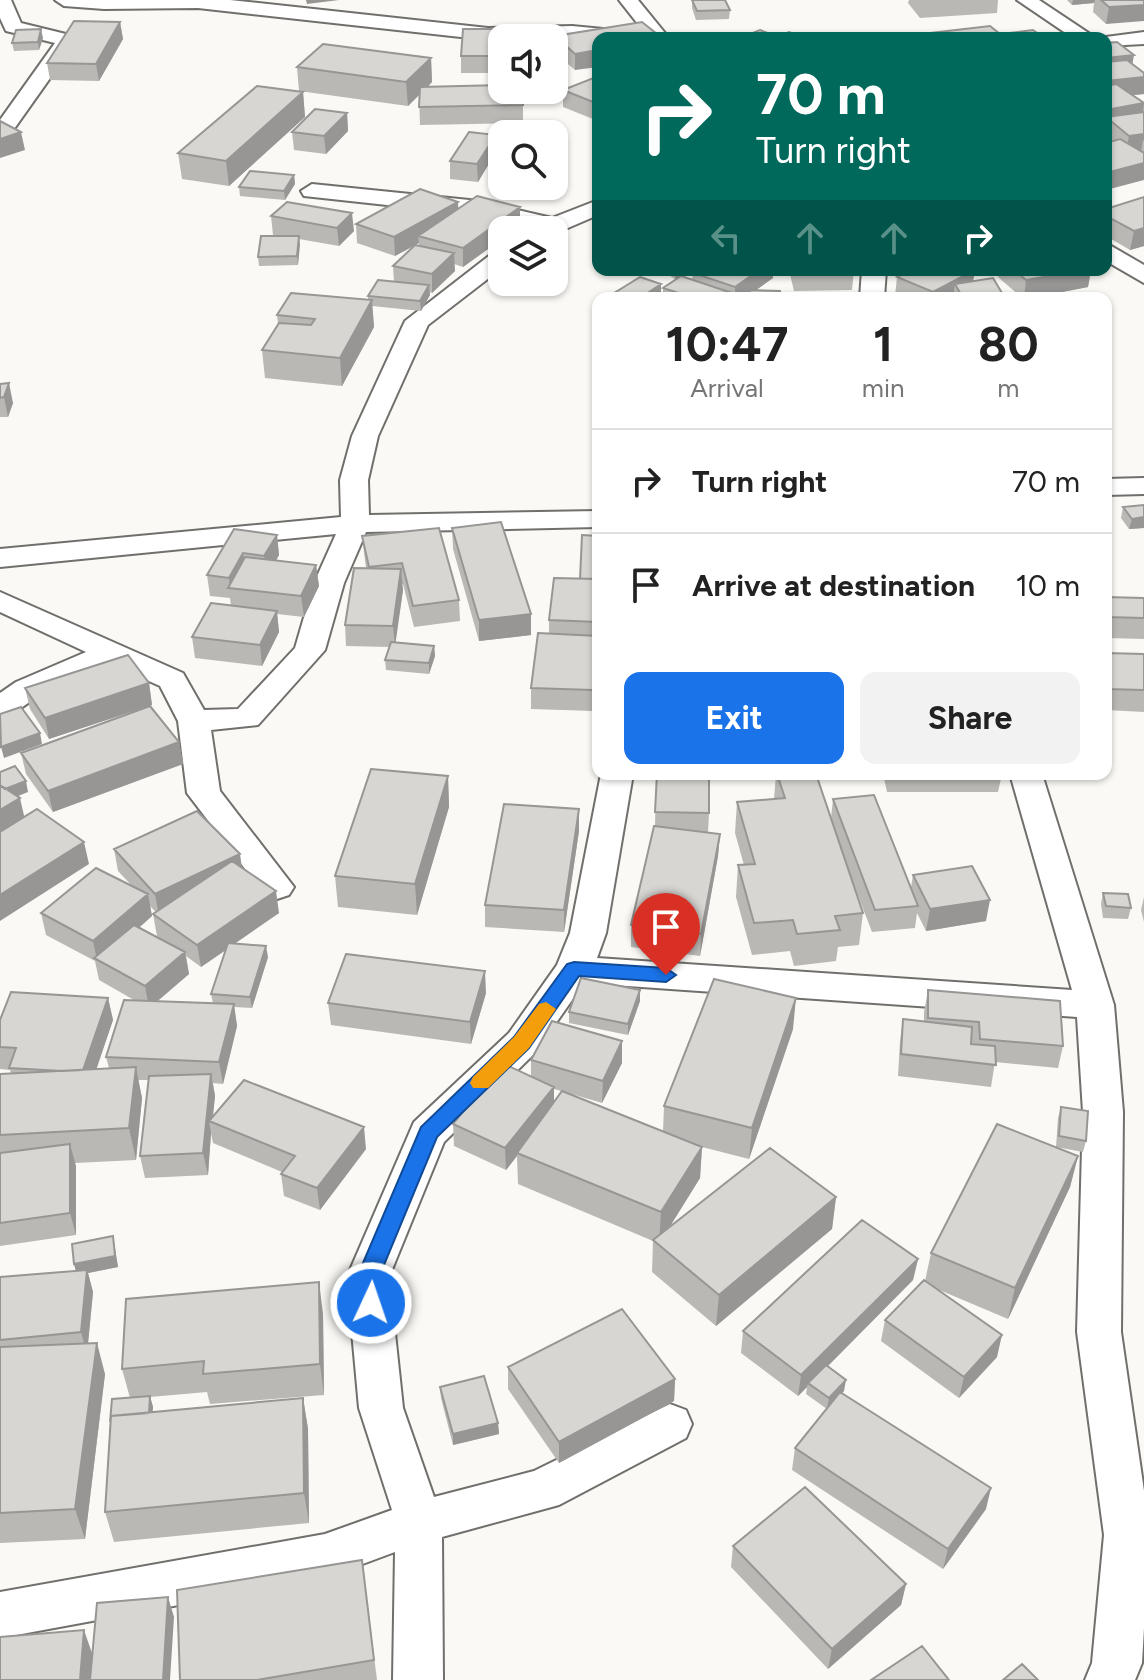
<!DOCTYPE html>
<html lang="en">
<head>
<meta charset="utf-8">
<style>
  :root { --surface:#fff; --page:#f2f2f2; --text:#222; --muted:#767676; --line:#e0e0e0; --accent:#1a73e8 }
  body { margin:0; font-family:Figtree,sans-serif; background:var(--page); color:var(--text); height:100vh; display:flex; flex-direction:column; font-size:30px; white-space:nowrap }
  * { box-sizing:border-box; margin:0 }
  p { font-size:26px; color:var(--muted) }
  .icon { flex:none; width:44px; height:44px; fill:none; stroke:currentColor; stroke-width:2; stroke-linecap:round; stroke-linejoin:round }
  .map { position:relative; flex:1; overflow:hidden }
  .side { position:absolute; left:592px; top:292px; width:520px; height:488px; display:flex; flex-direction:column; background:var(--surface); border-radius:16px; box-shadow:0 2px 6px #0004 }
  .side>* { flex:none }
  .hud { position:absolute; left:592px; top:32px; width:520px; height:244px; border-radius:16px; box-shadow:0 2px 6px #0004; background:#00695c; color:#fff; overflow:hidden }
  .tools { position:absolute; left:488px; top:24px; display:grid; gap:16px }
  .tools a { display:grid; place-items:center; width:80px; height:80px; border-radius:16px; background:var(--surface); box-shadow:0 2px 6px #0004; font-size:40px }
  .pin { position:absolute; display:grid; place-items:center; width:68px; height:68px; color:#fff; margin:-82px -34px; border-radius:50% 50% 50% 0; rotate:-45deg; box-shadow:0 0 8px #0007 }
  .pin .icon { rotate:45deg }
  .me { position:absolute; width:88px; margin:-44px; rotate:3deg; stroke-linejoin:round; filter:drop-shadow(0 0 6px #0008) }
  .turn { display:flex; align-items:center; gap:28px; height:168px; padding:0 32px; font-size:36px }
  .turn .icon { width:104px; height:104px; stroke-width:2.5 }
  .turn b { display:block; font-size:56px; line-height:68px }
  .lanes { display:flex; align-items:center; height:76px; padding:0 32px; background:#0003; justify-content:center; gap:40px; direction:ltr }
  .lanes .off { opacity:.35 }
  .eta { display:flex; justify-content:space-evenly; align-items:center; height:136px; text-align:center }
  .eta b { font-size:48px; font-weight:700; line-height:56px }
  .cta { display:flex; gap:16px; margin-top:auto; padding:16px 32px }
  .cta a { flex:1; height:92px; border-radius:16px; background:var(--accent); color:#fff; font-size:32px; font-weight:700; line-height:92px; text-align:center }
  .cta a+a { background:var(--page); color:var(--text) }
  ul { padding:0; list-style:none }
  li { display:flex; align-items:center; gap:24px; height:104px; padding:0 32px; border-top:2px solid var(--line) }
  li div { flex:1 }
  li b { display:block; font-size:30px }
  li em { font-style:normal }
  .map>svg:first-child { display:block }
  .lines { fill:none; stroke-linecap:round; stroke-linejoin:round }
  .minor-casing { stroke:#716f6c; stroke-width:4 }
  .minor { fill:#fff; fill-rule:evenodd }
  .wall { fill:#bab8b5; fill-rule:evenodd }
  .shaded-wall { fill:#979694 }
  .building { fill:#d8d6d3; stroke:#979694; stroke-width:2 }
  .route { fill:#1a73e8; stroke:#114b97; stroke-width:2 }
  .slow { fill:#f59e0b }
</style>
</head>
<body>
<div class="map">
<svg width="1144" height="1680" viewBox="0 0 1144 1680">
  <rect width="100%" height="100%" fill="#faf9f5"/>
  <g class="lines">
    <defs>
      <path id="minor" d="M0,0H11L21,23L74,36L77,40L14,129H0V120L55,43L6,31L0,18Z
        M55,0H230L488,28L572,26L645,33L619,0H638L669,38L488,40L198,8L104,9L64,6Z
        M1017,0H1039L1096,38H1073Z
        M1144,32V44L1106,46V38H1098Z
        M312,184L479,201L552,218L598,200V215L554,234V230H533L479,215L304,196L301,191Z
        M1106,243L1144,265V283L1106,261Z
        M502,250V268L428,325L378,436L368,480L369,515L598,511V527L366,532L344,583L325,650L258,725L211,730L220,791L294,887L289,895L277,899L265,895L187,793L178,721L160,686L111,664L38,696L11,715L0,718V693L16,682L86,652L0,612V592L183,673L204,710L238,709L295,648L314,583L336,534L0,567V549L341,517L340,480L352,436L405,321L494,252Z
        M862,270H886L884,298H860Z
        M1144,478V494L1106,495V479Z
        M601,774H633L606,933L597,958L1072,990L1010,774H1042L1114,1005L1123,1112L1121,1332L1144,1491V1628L1142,1663L1135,1680H1085L1092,1663L1104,1535L1077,1332L1083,1112L1077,1017L584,983L535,1053L444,1142L389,1277L403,1408L434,1497L534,1471L670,1404L686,1410L692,1424L686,1438L559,1505L442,1537L443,1680H393L395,1552L325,1578L0,1638V1592L325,1534L392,1510L359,1408L347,1277L414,1122L509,1033L557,965L570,933Z"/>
    </defs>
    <use href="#minor" class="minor-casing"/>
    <use href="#minor" class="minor"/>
  </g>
  <path class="wall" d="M692,0L730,10L729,19L696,20L692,8Z
    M909,0H998L997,13L920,18L908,3Z
    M1067,0H1144L1106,24L1093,12L1094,3L1072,5Z
    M120,22L123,39L99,81L50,80L47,63Z
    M502,29L501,73H461V56Z
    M555,36L662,38L575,70L555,53Z
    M43,38L39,50L14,51L12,43Z
    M1106,43L1144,73V94L1132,95L1144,103V180L1112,141L1106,137Z
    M431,58L432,82L428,87L523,105V123L420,125L419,95L408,106L299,91L297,67Z
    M598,78V121L563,107V90Z
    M303,92L305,117L229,186L182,179L178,153Z
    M347,113L348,131L326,154L294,150L292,132Z
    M496,135V152L478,182L450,179V161Z
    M294,175L295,184L285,200L240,196L239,187Z
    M1144,197V246L1130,250L1106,236V200L1109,202L1108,208Z
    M520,207V226L463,267L454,264L455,271L432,293L429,292L430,295L421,311L372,306L374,327L342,386L265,378L262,350L278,324L277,315L368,299V296L394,282L393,266L419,246V243L395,256L357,243L356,224L458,208Z
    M271,216L354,231L339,246L299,239L298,265L259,266L258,257L279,236L273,235Z
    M661,270H773V278L746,297L747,298H663V288L678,278L675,279ZM694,272L693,273L692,279L682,276Z
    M789,270H854L852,290L794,291Z
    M999,270H1091L1088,287L1031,298H1022L998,277Z
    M897,277L973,281L1005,298H899L895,296Z
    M0,384L13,403L8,417H0Z
    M1144,505V528L1129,529L1121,518L1123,507Z
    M452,528L531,635L479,641L453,549Z
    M277,535L279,555L276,561L316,565L319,586L304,617L277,614L279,632L262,666L195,658L192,637L231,606L230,598L210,596L207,575Z
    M362,536L459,600L460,621L414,627L403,584H402L403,590L395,642L434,646L435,656L429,674L386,670L385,660L390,647L346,646L345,625L366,568Z
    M598,536V658L593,711L531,709V688L549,634V620L580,579Z
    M1106,597L1144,598V639L1106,638Z
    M1106,653L1144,654V712L1106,710Z
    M149,683L152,705L49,739L30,709L25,688Z
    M179,742L183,764L53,812L26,774L21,753Z
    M656,774L709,813L708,833L720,834L718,856L700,956L631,947V925L655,826Z
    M776,774H816L831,818L833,799L911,887L913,875L986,921L926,931L917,913L915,928L872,932L846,864L863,913L859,945L838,947L836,961L794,966L790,951L752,955L736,897L738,865H744L735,833L737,802L774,799Z
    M883,774H1002L998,792H887Z
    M448,776L449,807L417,915L338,907L335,876Z
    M579,809V831L564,932L485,927V905Z
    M114,849L242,868L279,913L235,943L268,957L252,1008L234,1007L237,1026L223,1084L213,1083L215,1096L213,1117L366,1149L320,1210L284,1196L281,1174L282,1172L213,1143L211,1133L208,1175L145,1178L140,1156L149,1080H138L142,1098L136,1160L75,1163L76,1235L0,1246V1074L11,1073L10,1070L0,1069V1020L108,998L113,1020L96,1069L109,1068L106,1057L134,1000L99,980L95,961L46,935L41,913L133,887L118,871ZM150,906L156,912L153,914L157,936L165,942L139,928L152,916ZM226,950L211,994L213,1003L158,1001L189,974L186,956L201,967Z
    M1103,893L1131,908L1128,919L1103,918L1101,904Z
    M1144,897V922L1141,910Z
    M640,990V1001L628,1035L569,1023V1012Z
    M928,990L1063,1046L1058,1068L995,1062L991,1087L898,1076L900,1041L903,1019L924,1022V1012Z
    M486,993L471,1044L331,1025L328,1003Z
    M793,1029L749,1159L702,1147L700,1178L669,1228L836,1197L832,1229L716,1326L652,1272L653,1241L518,1184L517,1156L506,1170L454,1146L453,1124L531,1077V1060L622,1063L602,1103L565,1092L663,1131L664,1106ZM554,1089L561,1091L554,1101Z
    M1061,1107L1086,1141L1083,1152L1056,1147L1058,1118Z
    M1078,1156L1070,1187L1008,1319L937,1289L997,1357L959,1398L881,1341L885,1320L925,1281L931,1253Z
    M113,1236L118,1267L88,1273L93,1292L88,1343L105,1374L85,1539L0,1543V1277L76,1271L74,1264Z
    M918,1259L913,1280L828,1366L844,1391L842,1393L986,1509L943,1569L792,1470L795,1448L827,1409L806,1394L807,1387L798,1396L741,1353L743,1331Z
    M323,1314L324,1395L210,1404L207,1392L150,1397L153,1407L152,1412L303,1398L308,1429L309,1523L114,1542L105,1512L110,1422L130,1398L122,1369Z
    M508,1367L675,1379L674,1401L559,1463L508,1389Z
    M440,1387L498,1423L499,1434L453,1445L441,1398Z
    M733,1546L906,1584L901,1605L828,1669L731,1567Z
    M362,1560L377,1680H180Z"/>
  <path class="shaded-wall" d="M306,0H339L307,4Z
    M1073,0H1095L1094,3L1072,5Z
    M1144,5V21L1106,24L1109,7Z
    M120,22L123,39L99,81L96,64Z
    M41,29L43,38L39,50L38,42Z
    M598,50V67L575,70V54Z
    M1134,55L1131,72L1106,75V58Z
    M431,58L432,82L408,106L406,82Z
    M1144,77V94L1106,98V81Z
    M303,92L305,117L229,186L226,161Z
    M1144,103L1142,121L1106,117V118V110Z
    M347,113L348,131L326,154L324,136Z
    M21,132L25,150L0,158V139Z
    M1144,134V141L1143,140L1141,152L1126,154L1129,136Z
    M496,135V152L478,182L477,164Z
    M1144,163V180L1106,190V173Z
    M294,175L295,184L285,200L284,191Z
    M458,202L459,220L418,236L419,243L395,256L394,237Z
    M520,207V226L514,230H502V239L463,267V248Z
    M352,213L354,231L339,246L337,228Z
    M1144,228V246L1130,250L1134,231Z
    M299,236L300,245L298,265L297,256Z
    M454,253L455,271L432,293V274Z
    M676,270H700L675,279Z
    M759,270H773V278L745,298H735V287Z
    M975,270L972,289L955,284L953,298H932L933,292Z
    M1084,270H1091L1088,287L1031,298H1024L1026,280Z
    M661,284V294L654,298H640Z
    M429,285L430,295L421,311L420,301Z
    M372,300L374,327L342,386L340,358Z
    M9,383L13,403L8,417L4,397Z
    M1144,517V528L1129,529L1132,519Z
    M277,535L279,555L267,576L264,556Z
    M243,553L246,574L230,588L229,578Z
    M316,565L319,586L304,617L301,596Z
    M401,569L403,590L395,647L393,626Z
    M277,611L279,632L262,666L260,645Z
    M531,614V635L479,641V620Z
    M598,639V658L593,711V690Z
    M434,646L435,656L429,674V663Z
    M149,683L152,705L49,739L45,718Z
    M40,733L42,744L4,758L1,747Z
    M179,742L183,764L53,812L48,791Z
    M448,776L449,807L417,915L415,884Z
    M26,781L28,792L6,801L3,789Z
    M20,798L25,820L0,835V810Z
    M579,809V831L564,932V910Z
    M720,834L718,856L700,956L701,934Z
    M84,842L89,864L0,921V895Z
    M240,854L243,875L159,916L155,894Z
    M276,891L279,913L201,967L197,945Z
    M148,894L152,916L100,961L97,960L93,941Z
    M990,900L986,921L926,931L930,909Z
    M266,946L268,957L252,1008L250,997Z
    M185,952L189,974L149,1008L145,986Z
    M485,971L486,993L471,1044L470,1022Z
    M640,990V1001L628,1035V1024Z
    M108,998L113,1020L88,1094L83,1072Z
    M796,998L793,1029L749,1159L752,1128Z
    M234,1004L237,1026L223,1084L219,1062Z
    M622,1041V1063L602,1103L603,1081Z
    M136,1067L142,1098L136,1160L129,1128Z
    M211,1074L215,1096L212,1123L209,1121L211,1133L208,1175L203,1153Z
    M554,1087V1109L517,1153V1156L506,1170L505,1148Z
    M364,1127L366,1149L320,1210L317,1188Z
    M70,1144L76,1166V1235L70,1213Z
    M702,1147L700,1178L659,1244L661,1212Z
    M1078,1156L1070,1187L1008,1319L1015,1288Z
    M836,1197L832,1229L716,1326L719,1295Z
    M113,1236L118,1267L88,1273L93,1292L87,1354L81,1332L77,1275L74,1264Z
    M918,1259L913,1280L810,1384L808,1383L807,1387L798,1396L801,1375Z
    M319,1282L323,1314L324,1395L320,1364Z
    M1002,1335L997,1357L959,1398L964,1377Z
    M97,1343L105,1374L85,1539L75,1509Z
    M675,1379L674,1401L559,1463V1442Z
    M846,1380L844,1391L827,1409L829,1398Z
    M150,1396L153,1407L151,1430L148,1419Z
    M303,1398L308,1429L309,1523L304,1493Z
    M498,1423L499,1434L453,1445V1434Z
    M991,1488L986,1509L943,1569L948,1549Z
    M906,1584L901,1605L828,1669L832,1649Z
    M168,1597L174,1617L170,1680H163Z
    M84,1630L94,1659L92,1680H80Z"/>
  <path class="building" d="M692,0H725L730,10L697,11Z
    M1101,0H1144V5L1109,7Z
    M74,21L120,22L96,64L47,63Z
    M642,22L662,38H598V50L575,54L555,36Z
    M990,26L1005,38H935L930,33Z
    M41,29L38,42L12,43L16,30Z
    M463,29H502L500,56H461Z
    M760,30L778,37L789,32L806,38H740Z
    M1033,30L1044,38H1017L1010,33Z
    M1117,42L1134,55L1106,58V43Z
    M323,44L431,58L406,82L297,67Z
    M1127,60L1144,73V77L1106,81V62Z
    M596,77L598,78V104L563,90Z
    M1116,84L1144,103L1106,110V86Z
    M502,85V90H522L523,105L419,107L420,87Z
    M257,86L303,92L226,161L178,153Z
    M315,109L347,113L324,136L292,132Z
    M1144,112V134L1129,136L1106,117Z
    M0,121L21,132L0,139Z
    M469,132L496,135L477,164L450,161Z
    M1120,139L1144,153V163L1106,173V143Z
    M250,171L294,175L284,191L239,187Z
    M420,189L458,202L394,237L356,224Z
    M477,196L520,207L463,248L418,236Z
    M1144,197V228L1134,231L1106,216V209Z
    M287,202L352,213L337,228L271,216Z
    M261,236H299L297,256L258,257Z
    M415,245L454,253L432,274L393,266Z
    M697,270H759L735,287L693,273Z
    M795,270H854V271L795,272Z
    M911,270H975L933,292L897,277Z
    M1014,270H1084L1026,280Z
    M681,276L747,298H694L663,288Z
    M640,277L661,284L640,298H621L611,295Z
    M993,278L1005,298H963L955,284Z
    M378,280L429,285L420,301L368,296Z
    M750,290L780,291V298H750Z
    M291,293L372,300L340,358L262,350L279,323L311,325L315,319L277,315Z
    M793,293L822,298H790Z
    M9,383L4,397L0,398V384Z
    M1144,505V517L1132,519L1123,507Z
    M501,522L531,614L479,620L452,528Z
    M439,528L459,600L413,606L402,563L369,567L362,536Z
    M234,529L277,535L264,556L243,553L229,578L207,575Z
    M582,535L598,536V579H580Z
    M245,557L316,565L301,596L228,588Z
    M354,568L401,569L393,626L345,625Z
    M554,578L598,579V622L549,620Z
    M1106,597L1144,598V618L1106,617Z
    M211,603L277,611L260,645L192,637Z
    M538,633L598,636L593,690L531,688Z
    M391,642L434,646L429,663L385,660Z
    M1106,653L1144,654V690L1106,689Z
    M128,655L149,683L45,718L25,688Z
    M150,706L179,742L48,791L21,753Z
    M21,707L40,733L1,747L0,714Z
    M15,766L26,781L5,789L0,785V772Z
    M371,769L448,776L415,884L335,876Z
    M657,774H709V813L655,812Z
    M777,774H816L863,913L835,916L840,930L797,934L793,920L754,923L738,865L755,864L737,802L785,798Z
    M0,785L20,798L0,810Z
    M874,795L918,906L875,910L833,799Z
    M504,804L579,809L564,910L485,905Z
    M37,809L84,842L0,895V832Z
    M197,811L240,854L155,894L114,849Z
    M654,826L720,834L701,934L631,925Z
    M232,861L276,891L197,945L153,914Z
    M972,866L990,900L930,909L913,875Z
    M96,868L148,894L93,941L41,913Z
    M1103,893L1128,894L1131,908L1106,906Z
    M134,925L185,952L145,986L94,958Z
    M228,943L266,946L250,997L211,994Z
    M346,954L485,971L470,1022L328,1003Z
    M581,978L640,990L628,1024L569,1012Z
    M714,979L796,998L752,1128L664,1106Z
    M928,990L1060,1001L1063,1046L980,1039L979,1022L928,1018Z
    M11,992L108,998L83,1070L62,1071L9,1068L16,1048L0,1047V1020Z
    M124,1000L234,1004L219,1062L106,1057Z
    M903,1019L972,1027L971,1044L995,1046L996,1065L901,1054Z
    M552,1021L622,1041L603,1081L531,1060Z
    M502,1063L554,1087L505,1148L453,1124Z
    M136,1067L129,1128L0,1135V1074Z
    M211,1074L203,1153L140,1156L149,1076Z
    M244,1080L364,1127L317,1188L281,1174L295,1156L209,1121Z
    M562,1091L702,1147L661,1212L517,1153Z
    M1061,1107L1088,1111L1086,1141L1059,1136Z
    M997,1124L1078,1156L1015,1288L931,1253Z
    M70,1144V1213L0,1223V1153Z
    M770,1148L836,1197L719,1295L653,1240Z
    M862,1220L918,1259L801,1375L743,1331Z
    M113,1236L115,1256L74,1264L72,1244Z
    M87,1270L81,1332L0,1340V1277Z
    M924,1280L1002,1335L964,1377L885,1320Z
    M319,1282L320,1364L203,1374L204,1361L122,1369L126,1299Z
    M622,1309L675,1379L559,1442L508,1367Z
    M97,1343L75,1509L0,1513V1347Z
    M826,1365L846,1380L829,1398L808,1383Z
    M484,1376L498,1423L453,1434L440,1387Z
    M840,1392L991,1488L948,1549L795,1448Z
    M150,1396L149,1413L111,1416L110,1422L112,1399Z
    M303,1398L304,1493L105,1512L111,1416Z
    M805,1487L906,1584L832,1649L733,1546Z
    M362,1560L374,1660L257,1680H180L177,1590Z
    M168,1597L163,1680H90L97,1603Z
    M84,1630L80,1680H0V1637Z
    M922,1646L949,1680H871Z
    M1022,1664L1038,1680H1003Z"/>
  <path class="route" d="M574,962L666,968L676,975L666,982L579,976L529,1048L437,1137L379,1277L382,1303L379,1310H363L357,1277L421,1127L514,1037L567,964Z"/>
  <path class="slow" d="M546,1002L556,1009L529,1048L488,1088H473L470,1083L473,1077L514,1037L539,1004Z"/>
</svg>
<div class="tools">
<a><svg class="icon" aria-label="sound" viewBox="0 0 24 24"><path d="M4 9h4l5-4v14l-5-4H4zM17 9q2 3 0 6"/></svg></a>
<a><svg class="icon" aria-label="search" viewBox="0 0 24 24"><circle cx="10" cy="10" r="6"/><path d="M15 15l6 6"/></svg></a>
<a><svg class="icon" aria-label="layers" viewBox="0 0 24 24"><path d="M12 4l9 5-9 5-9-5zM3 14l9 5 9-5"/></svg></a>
</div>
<div class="pin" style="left:666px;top:975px;background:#d93025"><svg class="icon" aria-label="arrive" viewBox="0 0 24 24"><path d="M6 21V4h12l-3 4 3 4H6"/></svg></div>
<svg class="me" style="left:371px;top:1303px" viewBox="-20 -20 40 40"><circle r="17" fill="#1a73e8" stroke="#fff" stroke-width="3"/><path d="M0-11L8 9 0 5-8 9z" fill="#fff"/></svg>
<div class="hud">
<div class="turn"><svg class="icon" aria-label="right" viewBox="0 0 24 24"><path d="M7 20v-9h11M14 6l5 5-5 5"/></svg><div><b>70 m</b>Turn right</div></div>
<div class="lanes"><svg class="icon off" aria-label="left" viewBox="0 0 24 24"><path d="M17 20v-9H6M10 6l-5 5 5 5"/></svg><svg class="icon off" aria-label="ahead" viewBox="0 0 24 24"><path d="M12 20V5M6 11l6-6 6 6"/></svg><svg class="icon off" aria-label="ahead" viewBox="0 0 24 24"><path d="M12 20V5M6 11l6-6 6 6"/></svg><svg class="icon" aria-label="right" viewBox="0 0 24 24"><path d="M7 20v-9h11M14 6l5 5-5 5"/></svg></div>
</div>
<section class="side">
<div class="eta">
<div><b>10:47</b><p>Arrival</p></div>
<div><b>1</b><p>min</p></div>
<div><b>80</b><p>m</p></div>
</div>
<ul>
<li><svg class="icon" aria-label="right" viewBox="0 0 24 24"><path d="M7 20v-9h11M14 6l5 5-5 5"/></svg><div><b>Turn right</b></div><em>70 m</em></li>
<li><svg class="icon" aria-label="arrive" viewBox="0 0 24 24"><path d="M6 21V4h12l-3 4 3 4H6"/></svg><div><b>Arrive at destination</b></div><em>10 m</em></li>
</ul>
<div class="cta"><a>Exit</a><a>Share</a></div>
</section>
</div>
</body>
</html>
